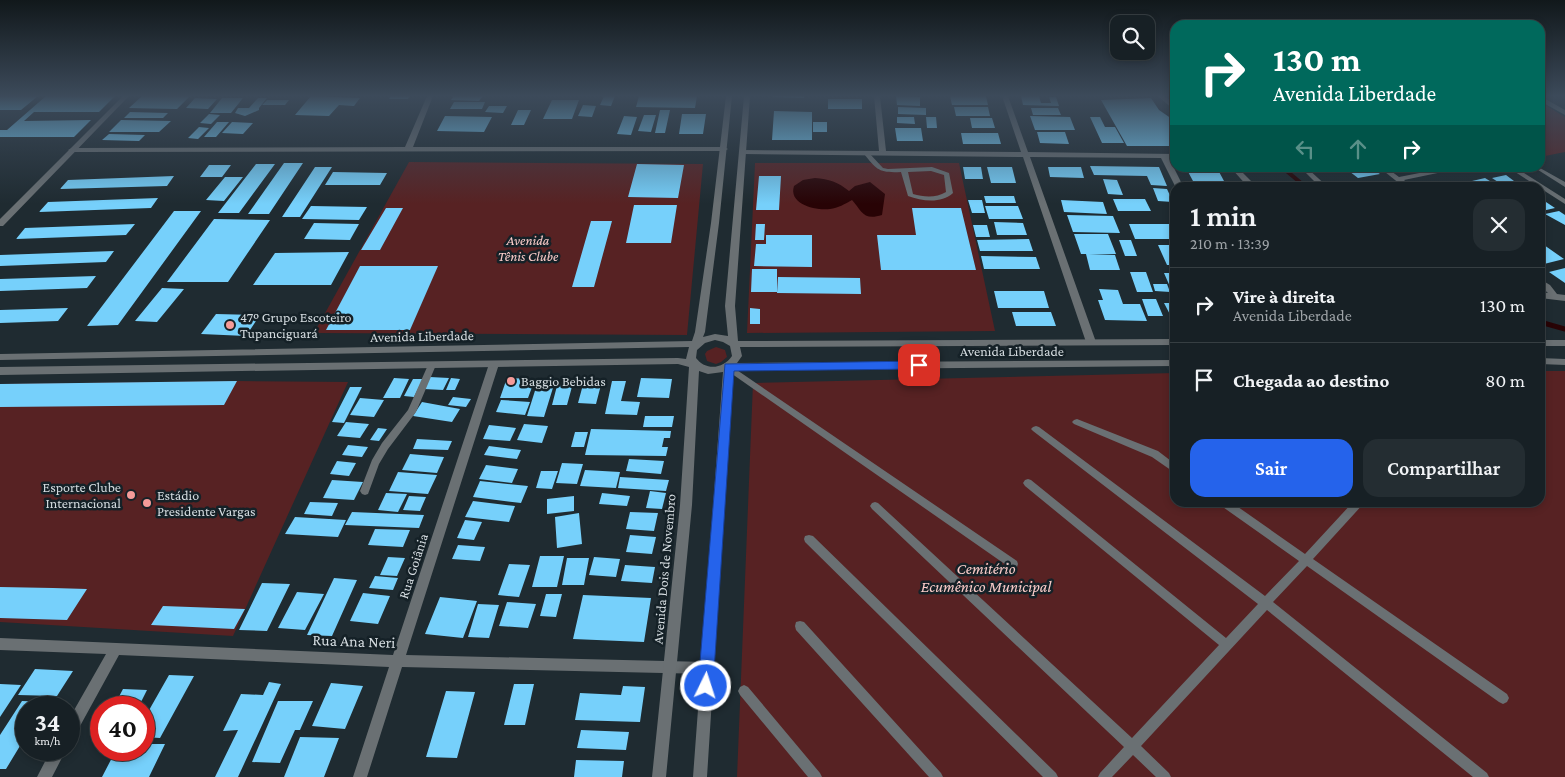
<!DOCTYPE html>
<html lang="pt">
<head>
<meta charset="utf-8">
<style>
  :root { --surface:#172025; --page:#242d32; --text:#f1f3f6; --muted:#9ea3a7; --line:#363e42; --accent:#2563eb }
  body { margin:0; font-family:"Crimson Pro",serif; background:var(--page); color:var(--text); height:100vh; display:flex; flex-direction:column; font-size:19px; white-space:nowrap }
  * { box-sizing:border-box; margin:0 }
  p { font-size:16px; color:var(--muted) }
  .icon { flex:none; width:28px; height:28px; fill:none; stroke:currentColor; stroke-width:2; stroke-linecap:round; stroke-linejoin:round }
  .map { position:relative; flex:1; overflow:hidden }
  .panel { position:absolute; left:1170px; top:182px; width:375px; height:325px; display:flex; flex-direction:column; background:var(--surface); border-radius:15px; box-shadow:0 2px 8px #0003,0 0 0 1px var(--line) }
  .panel>* { flex:none }
  .hud { position:absolute; left:1170px; top:20px; width:375px; height:152px; border-radius:15px; box-shadow:0 2px 8px #0003,0 0 0 1px var(--line); background:#00695c; color:#fff; overflow:hidden }
  .controls { position:absolute; left:1110px; top:15px; display:grid; gap:10px }
  .controls a { display:grid; place-items:center; width:45px; height:45px; border-radius:10px; background:var(--surface); box-shadow:0 2px 8px #0003,0 0 0 1px var(--line); font-size:25px }
  .speed { position:absolute; left:15px; top:696px; display:flex; gap:10px; font-size:25px; font-weight:700; text-align:center }
  .speed>* { display:grid; place-content:center; width:65px; height:65px; border-radius:50%; background:var(--surface); box-shadow:0 2px 8px #0003,0 0 0 1px var(--line); line-height:1 }
  .speed small { font-size:12px; font-weight:400 }
  .speed .limit { border:8px solid #d22; background:#fff; color:#111 }
  .pin { position:absolute; display:grid; place-items:center; width:42px; height:42px; color:#fff; margin:-21px; border-radius:10px; box-shadow:0 2px 8px #0006 }
  .me { position:absolute; width:55px; margin:-28px; rotate:4deg; stroke-linejoin:round; filter:drop-shadow(0 0 4px #0008) }
  .turn { display:flex; align-items:center; gap:18px; height:105px; padding:0 20px; font-size:22px }
  .turn .icon { width:65px; height:65px; stroke-width:2.5 }
  .turn b { display:block; font-size:35px; line-height:42px }
  .lanes { display:flex; align-items:center; height:48px; padding:0 20px; background:#0003; justify-content:center; gap:25px; direction:ltr }
  .lanes .off { opacity:.35 }
  .round { display:grid; place-items:center; flex:none; width:52px; height:52px; border-radius:15px; background:var(--page) }
  .summary { display:flex; align-items:center; justify-content:space-between; height:85px; padding:0 20px }
  h1 { font-size:30px; font-weight:600; line-height:38px }
  .primary-button { display:flex; gap:10px; margin-top:auto; padding:10px 20px }
  .primary-button a { flex:1; height:58px; border-radius:15px; background:var(--accent); color:#fff; font-size:20px; font-weight:600; line-height:58px; text-align:center }
  .primary-button a+a { background:var(--page); color:var(--text) }
  ul { padding:0; list-style:none }
  li { display:flex; align-items:center; gap:15px; height:75px; padding:0 20px; border-top:1px solid var(--line) }
  li div { flex:1 }
  li b { display:block; font-size:19px }
  li em { font-style:normal }
  .map>svg:first-child { display:block }
  .green { fill:#572223 }
  .water { fill:#280305 }
  .lines { fill:none; stroke-linecap:round; stroke-linejoin:round }
  .stream-far1 { stroke:#280305; stroke-width:4 }
  .stream { stroke:#280305; stroke-width:5 }
  .building { fill:#76d0fb }
  .service { fill:#6a7073; fill-rule:evenodd }
  .minor { fill:#6a7073; fill-rule:evenodd }
  .tertiary { fill:#6a7073; fill-rule:evenodd }
  .route { fill:#2563eb; stroke:#184099 }
  .poi-dot { fill:#f59b99; stroke:#152127; stroke-width:2 }
  .labels { text-anchor:middle; dominant-baseline:central; stroke-width:5; stroke-linejoin:round; paint-order:stroke }
  .park-label { font-size:14px; font-style:italic; fill:#fccdca; stroke:#152127 }
  .poi-label { font-size:14px; fill:#d5dce0; stroke:#152127; text-anchor:start }
  .street-label { font-size:14px; fill:#d5dce0; stroke:#152127 }
  .near-park-label { font-size:16px; font-style:italic; fill:#fccdca; stroke:#152127 }
  .near-street-label { font-size:16px; fill:#d5dce0; stroke:#152127 }
</style>
</head>
<body>
<div class="map">
<svg width="1565" height="777" viewBox="0 0 1565 777">
  <rect width="100%" height="100%" fill="#1f2b31"/>
  <path class="green" d="M1540,102L1565,117V152L1540,157Z
    M409,162L703,164L687,335L314,333Z
    M755,163H959L995,331L747,333Z
    M716,347L725,350L727,357L721,362L716,364L707,361L705,354L707,351Z
    M1540,371H1565V777H737L753,383L1175,373V502H1540Z
    M237,381L348,382L233,636L0,622V384Z"/>
  <path class="water" d="M815,178C829,179 838,182 849,191L855,186L870,182L885,194L882,215C863,221 862,211 852,200C845,204 838,208 830,209C816,211 788,204 794,186L803,180Z"/>
  <g class="lines">
    <path class="stream-far1" d="M1283,168L1307,188"/>
    <path class="stream" d="M1540,322L1565,329"/>
  </g>
  <path class="building" d="M0,96H38L21,110H0Z
    M46,96H115L99,112H34L24,121L91,120L74,137H0V130H7Z
    M142,96H190L177,109L129,108Z
    M311,96L360,98L354,106L339,105L329,116L295,115Z
    M391,96H410L408,99H389Z
    M454,96H483L479,101L451,100Z
    M604,96H615L611,106L600,105Z
    M639,96H697L695,108L636,107Z
    M773,96H804V98L773,97Z
    M896,96L920,97V106L897,105Z
    M950,96H986L988,105H952Z
    M1021,96H1039L1041,103H1051L1049,97H1056L1059,106L1023,105Z
    M195,98L217,99L208,109L186,108Z
    M222,98H243L231,113H210Z
    M258,98H267L259,108V110L245,116L235,113L238,108H249Z
    M1151,98L1159,110L1175,121V146H1127L1101,100Z
    M828,99H862V109H828Z
    M267,100H289L285,105H262Z
    M552,100H579L572,119H543Z
    M454,102H485L482,109H450Z
    M583,105L596,106L592,117L578,116Z
    M489,106H507L503,113L485,112Z
    M898,107L926,108V115L898,114Z
    M954,107H988L990,116H956Z
    M1031,108H1058L1061,115H1033Z
    M518,110H531L524,125H511Z
    M660,110H670L665,133H655Z
    M774,111L812,112V140H772Z
    M130,112L168,113L163,118H124Z
    M209,114L220,115L211,124L200,123Z
    M682,114H706L703,134H679Z
    M644,115H656L651,132L638,131Z
    M445,116L492,117L484,132L437,131Z
    M624,116L637,117L631,135L617,134Z
    M1030,116L1070,117L1075,130H1035Z
    M897,117H914L915,124L897,123Z
    M926,117H936L937,128H927Z
    M1090,117H1100L1105,127H1115L1124,143H1102Z
    M970,118H992L995,128H972Z
    M121,120L171,121L159,132H109Z
    M217,122H229L216,137H204Z
    M232,122L253,123L243,134L222,133Z
    M813,122H827V132H813Z
    M199,127L209,128L198,139L188,138Z
    M895,128H921L923,141H897Z
    M1037,132H1065L1069,144L1040,143Z
    M961,133H998L1001,144H963Z
    M109,134L145,135L139,141L102,140Z
    M284,163H303L269,214H248Z
    M256,164H275L239,213H218Z
    M637,164L684,165L678,198L628,197Z
    M209,165H231L222,177H200Z
    M1090,166L1159,167L1167,186L1151,185L1147,176L1094,175Z
    M315,167H332L300,217H282Z
    M963,167H981L983,179H965Z
    M987,167H1012L1016,183H991Z
    M1048,167H1081L1084,178L1050,177Z
    M1186,168H1217L1224,181H1193Z
    M1345,168H1371L1380,174L1358,178Z
    M333,172L387,173L380,185H325Z
    M1506,175L1518,184L1504,186L1492,178Z
    M174,176L167,186L60,189L68,180Z
    M759,176H781L779,210H756Z
    M225,177H243L224,201L206,200Z
    M1485,178L1498,186L1482,188L1472,181Z
    M1103,179L1117,180L1123,195L1108,194Z
    M1467,181L1477,188H1460L1454,183Z
    M1191,185H1234L1236,188H1193Z
    M1153,188L1167,189L1173,202L1158,201Z
    M984,196H1014L1016,203H986Z
    M158,198L151,208L39,212L48,202Z
    M1540,198L1555,208L1542,211L1540,209Z
    M1113,199H1145L1151,211H1118Z
    M968,200H982L985,213H972Z
    M1061,200L1103,202L1107,214L1064,212Z
    M634,205H677L671,243H626Z
    M311,206L367,207L359,220L302,219Z
    M985,206H1018L1023,219H989Z
    M386,208H403L380,250H361Z
    M912,208H961L976,270H881L877,235H916Z
    M174,211H201L118,325L87,326Z
    M1559,211L1565,215V225L1545,214Z
    M1067,215L1113,216L1120,233L1073,232Z
    M214,219L270,220L228,282H167Z
    M591,221H612L594,287H572Z
    M994,222L1023,223L1027,235H997Z
    M314,223L359,224L350,240L304,239Z
    M135,224L126,235L16,239L25,228Z
    M756,224H765L764,240H755Z
    M1129,224H1174L1175,239H1135Z
    M973,225H987L990,237H976Z
    M1074,234H1108L1116,254L1089,255H1115L1120,270H1090L1086,254H1081Z
    M766,235H812V267L754,266L756,244H766Z
    M1029,239L1033,251H980L977,240Z
    M1119,240H1131L1137,256H1125Z
    M1158,245H1175V265H1167Z
    M1544,245L1564,259L1540,265V246Z
    M114,251L106,262L0,266V255Z
    M349,252L331,285H253L275,253Z
    M981,256L1036,257L1040,269H984Z
    M360,266H438L410,330H326Z
    M1565,268V283L1549,272Z
    M752,269H777V292H751Z
    M1130,272H1146L1153,292H1137Z
    M1164,273H1175V289H1171Z
    M96,276L87,288L0,291V279Z
    M778,277L860,278L861,294L777,293Z
    M1153,284H1167L1170,292L1155,291Z
    M162,288L184,289L157,322L135,321Z
    M1099,289L1118,290L1123,304H1140L1147,321L1105,320L1098,300H1103Z
    M994,291H1044L1049,308H998Z
    M1142,299H1156L1163,316H1148Z
    M1164,303H1175V324Z
    M68,308L58,321L0,323V310Z
    M750,308L760,309V324H750Z
    M1012,312H1051L1056,326H1016Z
    M216,314L260,315L246,336L201,334Z
    M430,377L449,378L443,390L424,389Z
    M394,378L409,379L400,398H383Z
    M451,378L460,379L455,390H446Z
    M507,378L535,379L528,398H500Z
    M539,378H556L544,417L527,416Z
    M641,378L672,379L669,398L637,397Z
    M413,379H423L414,397L404,396Z
    M237,381L224,405L0,407V384Z
    M584,381H602L596,404L578,403Z
    M612,381H626L621,401L640,402L637,415L605,414Z
    M558,382L573,383L567,405H552Z
    M350,387H362L344,423L332,422Z
    M453,397L471,399L466,407L448,405Z
    M360,398L384,400L374,417L350,415Z
    M501,400L530,402L525,415L496,412Z
    M422,402L460,409L452,422L413,416Z
    M645,416H674L672,427H643Z
    M346,422L369,424L360,438L337,436Z
    M524,424L548,426L542,443L517,440Z
    M489,425L516,428L510,441L483,439Z
    M378,428L387,429L379,441L370,440Z
    M591,429L671,431L670,438H664L662,447H668L666,456L585,455Z
    M575,432H588L584,447H571Z
    M417,439L452,441L448,450L413,449Z
    M348,445L368,447L362,457L342,455Z
    M489,446L521,450L517,459L484,455Z
    M410,454L444,457L437,473L402,470Z
    M629,459L664,461L661,474L626,471Z
    M337,461L356,463L349,476L330,474Z
    M562,463L583,464L577,484L556,483Z
    M486,465L518,469L512,483L479,479Z
    M585,470L620,472L616,488L580,486Z
    M541,471H558L552,489L536,488Z
    M398,472L437,475L428,494L389,491Z
    M620,477L669,480L666,491L618,488Z
    M332,480L363,482L354,500L323,498Z
    M480,481L528,486L521,503L473,497Z
    M650,491L666,493L662,509L646,508Z
    M386,493L407,494L398,512L378,510Z
    M602,493L630,496L627,506L599,504Z
    M409,496L426,497L420,511L403,510Z
    M574,496V511L547,514V499Z
    M473,501L515,506L509,522L465,517Z
    M310,502L338,503L332,516L304,514Z
    M352,512L424,515L419,528L345,525Z
    M630,512L658,513L654,531L626,529Z
    M579,513L582,544L557,548L555,517Z
    M295,517L346,520L338,537L285,534Z
    M465,520L482,522L474,540L457,538Z
    M375,529L410,530L403,547L368,545Z
    M630,535L656,537L652,554L626,552Z
    M458,545L485,547L480,561L452,559Z
    M540,556H564L557,587H532Z
    M388,557L405,558L397,576L380,575Z
    M594,557L620,559L616,577L589,575Z
    M567,558H589L584,585H562Z
    M509,564L530,565L519,597L498,595Z
    M625,565L655,567L652,583L621,581Z
    M375,576L398,578L393,590L369,588Z
    M334,578L357,580L332,636L307,635Z
    M262,583L290,584L267,631L239,630Z
    M0,587L53,588L87,589L67,620L0,618Z
    M297,592L324,594L305,630L278,628Z
    M363,593L390,596L378,624L350,621Z
    M546,594H562L556,617L540,616Z
    M583,595L651,598L644,642L573,639Z
    M440,597L477,601L463,638L425,634Z
    M507,602L536,604L528,628L499,626Z
    M478,604L499,605L489,638L468,637Z
    M163,606L245,609L234,629L151,625Z
    M35,669L73,671L57,696L18,695Z
    M169,675L194,676L160,738L144,737V719Z
    M269,682L281,684L238,777H215L238,730L223,731L241,694L263,695Z
    M331,683L363,686L345,729L312,726Z
    M0,684L21,685L0,717Z
    M514,684H534L525,725H504Z
    M623,686L645,687L640,722L575,720L580,693L621,695Z
    M123,689L147,690L138,708H113Z
    M446,691L475,692L457,758L426,757Z
    M22,701L48,702L44,708H26V736L6,769H0V735Z
    M278,701H313L300,730H295L280,763L252,762Z
    M581,730L629,732L626,750L577,748Z
    M300,737L339,738L324,777H284Z
    M144,744H165L149,777H102L116,750H144Z
    M576,760L624,761L622,777H574Z"/>
  <g class="lines">
    <path class="service" d="M1540,96L1565,110V115L1540,101Z
      M867,152L869,153L883,168L888,169L932,167L949,173L953,193C941,204 922,201 908,196L901,172C879,173 877,170 864,154ZM931,171L944,175L946,192C936,198 924,197 913,194L908,172Z
      M1301,168H1307L1329,188H1321Z
      M1380,168H1387L1399,177L1445,168H1455L1452,170L1404,180L1413,188H1405Z
      M1509,168H1516L1565,199V204Z
      M1540,168L1565,182V187L1535,168Z
      M1540,279L1550,285L1557,294L1565,295V301L1540,298V292L1548,293L1540,286Z
      M432,362L436,365L416,412L388,449L379,464L368,494L365,495L362,494L360,491L372,460L382,443L408,410L428,365Z
      M728,364L1017,561L1018,564L1017,567L1013,569L1009,567L725,369L724,367Z
      M1077,419L1158,451L1175,464V473L1152,457L1074,424L1072,422L1074,420Z
      M1036,426L1039,427L1265,596L1299,561L1220,505L1218,502H1231L1305,554L1353,502H1365L1313,559L1507,694L1509,698L1507,702L1503,704L1499,702L1307,566L1273,602L1487,773L1489,777H1473L1267,610L1141,746L1169,773L1171,777H1156L1133,755L1112,777H1098L1100,773L1124,747L872,509L870,506L872,503L875,502L878,503L1132,738L1219,645L1025,486L1023,483L1025,480L1028,479L1031,480L1226,638L1258,604L1033,431L1031,429L1033,427Z
      M809,535L813,536L1056,773L1058,777H1043L805,542L804,539L805,536Z
      M800,621L804,622L941,773L943,777H929L796,630L795,626L796,622Z
      M744,685L748,687L820,773L822,777H808L740,695L738,691L740,687Z"/>
    <path class="minor" d="M427,96H433L413,147H724L728,149L724,151L72,152L68,150L72,148L405,147Z
      M874,96H880L886,151L1021,152L1002,96H1008L1028,152L1175,154V158H1169L1184,188H1176L1161,158L1030,157L1096,342L1094,344L1091,345L1086,342L1023,157L743,154L739,152L743,150L879,151Z
      M1158,96H1165L1175,105V111Z
      M1231,168H1238L1258,188H1249Z
      M494,361L499,364L406,655L707,662L712,664L713,668L712,672L707,674L402,667L367,777H353L389,667L119,655L74,737L69,739V719L106,654L0,650V638L393,655L489,364Z
      M51,750H66L52,777H37Z"/>
    <path class="tertiary" d="M123,96H129L3,226H0V219Z
      M726,96H732L719,223L705,332L703,337L715,334L728,336L725,306L744,96H750L735,306L738,341L1175,339V345L740,347L742,356L737,363L1175,360V366L733,370L707,777H693L723,372L708,374L699,371L692,505L666,777H652L680,505L689,367L678,364L0,375V367L678,358L686,359L689,347L0,360V354L692,341L695,332L711,223ZM715,340L723,342L730,346L732,356C723,369 706,371 696,358L697,350L705,343Z
      M1540,340H1565V346H1540Z
      M1540,358L1565,359V365L1540,364Z"/>
  </g>
  <linearGradient id="sky" x2="0" y2="1"><stop stop-color="#11181b"/><stop offset="0.47" stop-color="#3c4a5a"/><stop offset="1" stop-color="#3c4a5a" stop-opacity="0"/></linearGradient>
  <rect width="1565" height="204" fill="url(#sky)"/>
  <path class="route" d="M919,361L925,365L919,369L734,371L713,686L711,691L706,693L700,691L698,686L725,364Z"/>
  <g class="poi-dot">
    <circle cx="230" cy="325" r="5"/>
    <circle cx="511" cy="381" r="5"/>
    <circle cx="131" cy="495" r="5"/>
    <circle cx="147" cy="503" r="5"/>
  </g>
  <g class="labels">
    <g class="park-label">
      <text x="528" y="240">Avenida<tspan x="528" dy="16">Tênis Clube</tspan></text>
    </g>
    <g class="poi-label">
      <text x="240" y="317">47º Grupo Escoteiro<tspan x="240" dy="16">Tupanciguará</tspan></text>
      <text x="521" y="381">Baggio Bebidas</text>
      <text x="121" y="487" text-anchor="end">Esporte Clube<tspan x="121" dy="16">Internacional</tspan></text>
      <text x="157" y="495">Estádio<tspan x="157" dy="16">Presidente Vargas</tspan></text>
    </g>
    <g class="street-label">
      <text transform="translate(422 336) rotate(-1)">Avenida Liberdade</text>
      <text x="1012" y="351">Avenida Liberdade</text>
      <text transform="translate(413 566) rotate(-72)">Rua Goiânia</text>
      <text transform="translate(664 569) rotate(-85)">Avenida Dois de Novembro</text>
    </g>
    <g class="near-park-label">
      <text x="986" y="568">Cemitério<tspan x="986" dy="18">Ecumênico Municipal</tspan></text>
    </g>
    <g class="near-street-label">
      <text transform="translate(354 641) rotate(2)">Rua Ana Neri</text>
    </g>
  </g>
</svg>
<div class="controls">
<a><svg class="icon" aria-label="search" viewBox="0 0 24 24"><circle cx="10" cy="10" r="6"/><path d="M15 15l6 6"/></svg></a>
</div>
<div class="speed"><div>34<small>km/h</small></div><div class="limit">40</div></div>
<div class="pin" style="left:919px;top:365px;background:#d93025"><svg class="icon" aria-label="arrive" viewBox="0 0 24 24"><path d="M6 21V4h12l-3 4 3 4H6"/></svg></div>
<svg class="me" style="left:706px;top:686px" viewBox="-20 -20 40 40"><circle r="17" fill="#2563eb" stroke="#fff" stroke-width="3"/><path d="M0-11L8 9 0 5-8 9z" fill="#fff"/></svg>
<div class="hud">
<div class="turn"><svg class="icon" aria-label="right" viewBox="0 0 24 24"><path d="M7 20v-9h11M14 6l5 5-5 5"/></svg><div><b>130 m</b>Avenida Liberdade</div></div>
<div class="lanes"><svg class="icon off" aria-label="left" viewBox="0 0 24 24"><path d="M17 20v-9H6M10 6l-5 5 5 5"/></svg><svg class="icon off" aria-label="ahead" viewBox="0 0 24 24"><path d="M12 20V5M6 11l6-6 6 6"/></svg><svg class="icon" aria-label="right" viewBox="0 0 24 24"><path d="M7 20v-9h11M14 6l5 5-5 5"/></svg></div>
</div>
<section class="panel">
<div class="summary"><div><h1>1 min</h1><p>210 m · 13:39</p></div><a class="round"><svg class="icon" aria-label="close" viewBox="0 0 24 24"><path d="M6 6l12 12M18 6L6 18"/></svg></a></div>
<ul>
<li><svg class="icon" aria-label="right" viewBox="0 0 24 24"><path d="M7 20v-9h11M14 6l5 5-5 5"/></svg><div><b>Vire à direita</b><p>Avenida Liberdade</p></div><em>130 m</em></li>
<li><svg class="icon" aria-label="arrive" viewBox="0 0 24 24"><path d="M6 21V4h12l-3 4 3 4H6"/></svg><div><b>Chegada ao destino</b></div><em>80 m</em></li>
</ul>
<div class="primary-button"><a>Sair</a><a>Compartilhar</a></div>
</section>
</div>
</body>
</html>
